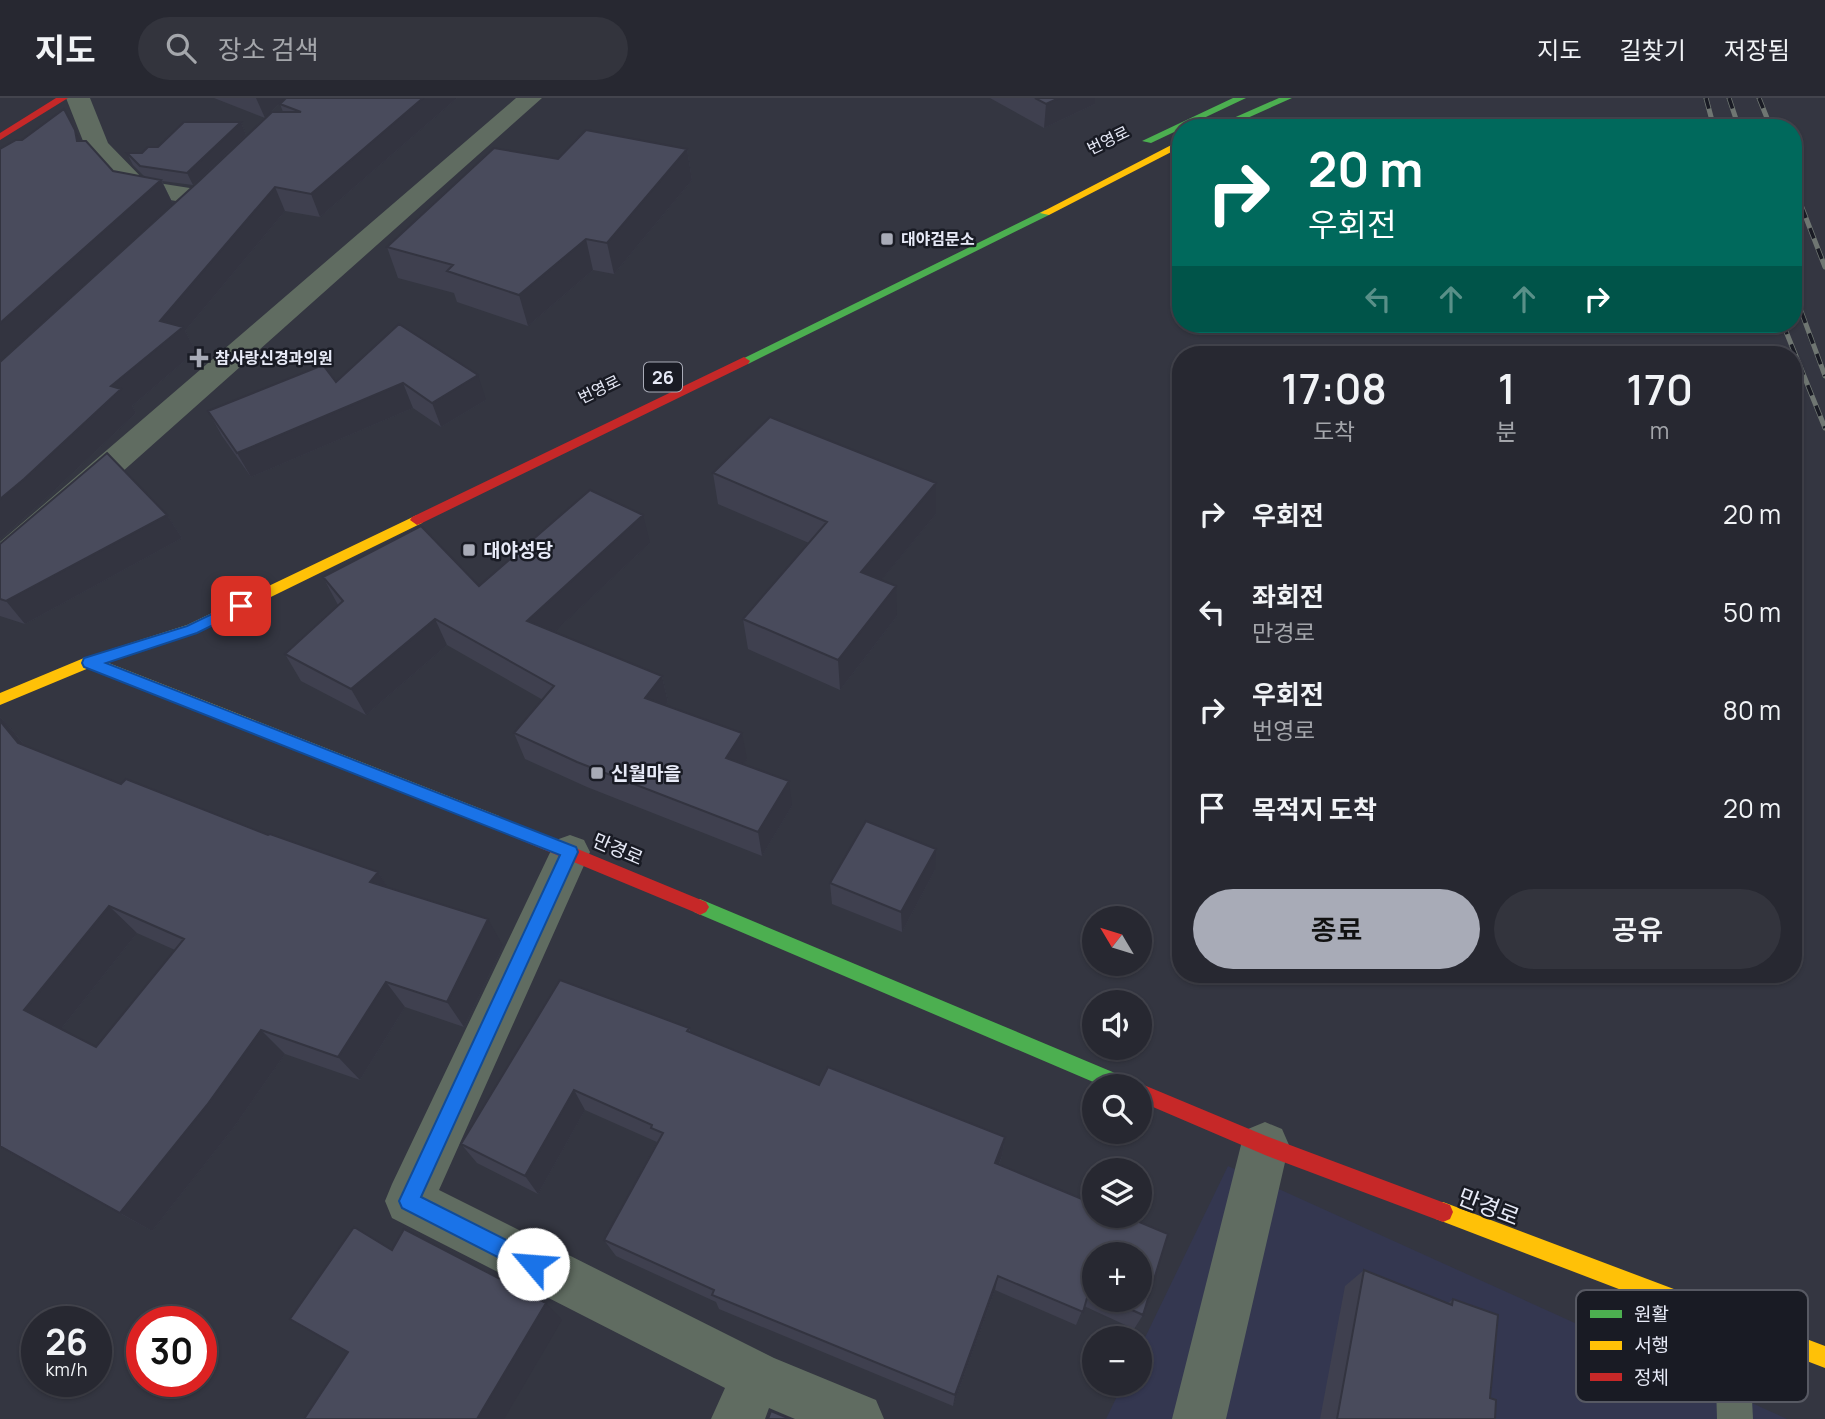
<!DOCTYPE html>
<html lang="ko">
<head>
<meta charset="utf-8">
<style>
  :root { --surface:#272831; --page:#33343d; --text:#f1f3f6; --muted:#a4a6ab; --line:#43444d; --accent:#a8abb7 }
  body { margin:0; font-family:Manrope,"Noto Sans KR",sans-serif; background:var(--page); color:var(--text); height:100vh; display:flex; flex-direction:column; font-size:26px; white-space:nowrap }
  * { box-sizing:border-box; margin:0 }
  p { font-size:23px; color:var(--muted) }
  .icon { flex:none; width:38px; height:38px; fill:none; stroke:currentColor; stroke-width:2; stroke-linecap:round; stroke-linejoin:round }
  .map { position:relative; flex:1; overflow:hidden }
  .panel { position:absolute; left:1172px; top:248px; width:630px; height:637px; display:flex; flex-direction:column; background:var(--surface); border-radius:28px; box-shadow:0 2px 5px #0004,0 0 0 2px var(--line) }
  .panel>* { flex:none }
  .guide { position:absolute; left:1172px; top:21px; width:630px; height:214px; border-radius:28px; box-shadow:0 2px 5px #0004,0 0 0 2px var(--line); background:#00695c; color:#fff; overflow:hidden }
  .needle { width:46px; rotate:308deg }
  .fabs { position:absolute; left:1082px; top:808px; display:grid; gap:14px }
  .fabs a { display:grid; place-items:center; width:70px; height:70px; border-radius:50%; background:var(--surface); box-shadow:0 2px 5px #0004,0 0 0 2px var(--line); font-size:35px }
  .speed { position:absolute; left:21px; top:1208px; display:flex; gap:14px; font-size:35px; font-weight:700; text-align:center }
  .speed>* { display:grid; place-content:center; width:91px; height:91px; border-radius:50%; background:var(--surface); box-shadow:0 2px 5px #0004,0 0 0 2px var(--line); line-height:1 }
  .speed small { font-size:18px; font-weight:400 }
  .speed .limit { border:10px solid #d22; background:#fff; color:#111 }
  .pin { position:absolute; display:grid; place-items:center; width:60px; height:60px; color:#fff; margin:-30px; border-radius:14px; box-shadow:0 4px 10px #0006 }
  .me { position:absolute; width:77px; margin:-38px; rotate:297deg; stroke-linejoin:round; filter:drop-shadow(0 0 5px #0008) }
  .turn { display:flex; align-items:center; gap:24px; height:147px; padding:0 21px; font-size:32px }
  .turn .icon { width:91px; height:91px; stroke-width:2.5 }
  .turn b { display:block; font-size:49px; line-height:60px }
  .lanes { display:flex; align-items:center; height:66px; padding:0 21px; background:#0003; justify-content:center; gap:35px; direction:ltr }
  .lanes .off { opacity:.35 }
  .eta { display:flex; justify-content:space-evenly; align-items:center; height:119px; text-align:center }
  .eta b { font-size:42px; font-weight:600; line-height:49px }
  .button { display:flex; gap:14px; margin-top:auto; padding:14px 21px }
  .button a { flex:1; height:80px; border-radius:42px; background:var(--accent); color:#111; font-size:28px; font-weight:600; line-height:80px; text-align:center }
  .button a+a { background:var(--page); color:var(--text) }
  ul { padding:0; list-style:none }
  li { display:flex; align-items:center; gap:21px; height:98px; padding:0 21px }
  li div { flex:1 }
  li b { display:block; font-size:26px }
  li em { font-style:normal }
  header { display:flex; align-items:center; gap:42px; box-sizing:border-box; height:98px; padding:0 35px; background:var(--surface); border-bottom:2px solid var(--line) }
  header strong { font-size:33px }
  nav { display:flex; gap:38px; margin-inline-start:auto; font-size:24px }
  .search { width:490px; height:63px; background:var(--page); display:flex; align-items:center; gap:18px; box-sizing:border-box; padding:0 24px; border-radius:38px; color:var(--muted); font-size:26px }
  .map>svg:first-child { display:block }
  .built { fill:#343750 }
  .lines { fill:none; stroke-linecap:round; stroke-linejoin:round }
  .lane { fill:#606c61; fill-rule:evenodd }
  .street { fill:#606c61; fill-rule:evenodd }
  .fast { fill:#4caf50; fill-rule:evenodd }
  .slow { fill:#ffc107; fill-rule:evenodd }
  .jam { fill:#c62828; fill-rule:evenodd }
  .rail-casing { stroke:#6f7672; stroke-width:5 }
  .rail { stroke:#191b24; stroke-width:3.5; stroke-dasharray:11; stroke-linecap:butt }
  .wall { fill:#3f404f; fill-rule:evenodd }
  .shaded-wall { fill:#333440 }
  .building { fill:#494b5c; stroke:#333440; stroke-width:2; fill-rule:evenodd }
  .route { fill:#1a73e8; stroke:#114b97; stroke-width:2 }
  .poi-dot { fill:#a8abb7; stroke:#191b24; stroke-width:2.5 }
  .labels { text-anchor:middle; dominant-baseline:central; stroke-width:5; stroke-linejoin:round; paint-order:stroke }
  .far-street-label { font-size:16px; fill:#e7eaf7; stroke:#191b24 }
  .far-poi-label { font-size:16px; font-weight:bold; fill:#e7eaf7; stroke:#191b24; text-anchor:start }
  .shield { fill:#191b24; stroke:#a9acb8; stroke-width:2 }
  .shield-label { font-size:18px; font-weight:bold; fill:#e7eaf7 }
  .poi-label { font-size:19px; font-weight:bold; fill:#e7eaf7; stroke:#191b24; text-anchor:start }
  .street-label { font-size:19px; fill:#e7eaf7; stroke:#191b24 }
  .near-street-label { font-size:23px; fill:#e7eaf7; stroke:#191b24 }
  .key { fill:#191b24; stroke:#575963; stroke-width:2 }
  .key-label { font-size:19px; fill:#e7eaf7 }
</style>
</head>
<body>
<header>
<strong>지도</strong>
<div class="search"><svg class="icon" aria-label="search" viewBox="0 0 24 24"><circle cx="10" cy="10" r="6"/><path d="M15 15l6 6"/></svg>장소 검색</div>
<nav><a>지도</a><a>길찾기</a><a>저장됨</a></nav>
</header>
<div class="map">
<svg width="1825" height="1321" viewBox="0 0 1825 1321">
  <rect width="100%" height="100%" fill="#343641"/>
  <path class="built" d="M1228,1068L1787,1321H1106L1123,1286H1139V1252Z"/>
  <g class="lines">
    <path class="lane" d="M1731,1207L1743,1212L1748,1224L1753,1321H1717L1714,1224L1719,1212Z"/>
    <path class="street" d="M66,0H90L108,45L145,83L209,93L213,99L209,105L200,107L128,95L85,48Z
      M516,0H542L12,472L0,475V444Z
      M570,737L584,742L590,754L439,1092L774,1260L876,1302L884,1321H795L769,1310L765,1321H711L725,1290L392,1120L385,1103L392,1086L556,742Z
      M1265,1024L1282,1031L1289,1047L1226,1321H1172L1241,1047L1248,1031Z"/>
    <path class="fast" d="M1233,0H1246L1151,45L1142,43Z
      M1279,0H1292L1225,30L1213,29Z
      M1045,112L1049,113V117L748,266H740L738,263Z
      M700,801L1134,983L1136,989H1105L694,814L691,809L694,804Z"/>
    <path class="slow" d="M1181,42V49L1049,117L1040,115Z
      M417,417L424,422L422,425L197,535L106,564L499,718L501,723L499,728L493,730L487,728L89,570L0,607V595L84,560L187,527Z
      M1443,1104L1825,1248V1270L1436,1121L1433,1114L1436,1107Z"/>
    <path class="jam" d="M56,0H68L0,42V35Z
      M744,259L750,263L748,266L422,425L417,427L410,422L412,419Z
      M493,716L706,804L709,809L706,814L700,817L694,814L487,728L485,723L487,718Z
      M1139,985L1266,1038L1450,1107L1453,1114L1450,1121L1443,1124L1265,1057L1139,1003V989H1132Z"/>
    <defs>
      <path id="rail" d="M1706,0L1714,30
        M1729,0L1739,30
        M1759,0L1771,30
        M1794,89L1825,169
        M1794,194L1825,278
        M1783,226L1825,330"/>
    </defs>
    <use href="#rail" class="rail-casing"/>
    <use href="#rail" class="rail"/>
  </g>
  <path class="wall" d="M214,0H285L265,20Z
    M286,0H457L320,119L285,113L185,233L196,253L132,308L136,315L42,404L0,441V264L283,14L280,6Z
    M990,0H1095V6L1044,30Z
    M241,24L246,37L193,87L162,83L173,106L16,42L82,43L113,73L145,79L133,67L127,55H142L158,49Z
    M687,51L692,82L614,176L593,172L528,228L457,204L454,195L398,180L387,149L558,61Z
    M399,226L486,302L441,329L413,310L251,379L222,338L208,313L336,284Z
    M713,375L936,385V416L881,482L897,518L840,592L748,551L743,521L809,445L718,406Z
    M167,417L182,440L25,526L0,518V446Z
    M650,445L554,534L662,578L668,604L666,607L747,661L743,666L792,708L762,758L587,689L525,661L514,635L543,602L447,547L366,617L301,583L285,556L338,507L323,479L479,488Z
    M0,619L13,633L26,649L121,686L378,774L388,790L503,848L464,929L405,909L360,982L285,956L234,1029L152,1133L0,1049ZM137,835L175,852L96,949L61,931Z
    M935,772L902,834L832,806L830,785Z
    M560,882L689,930L691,935L819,987L828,969L1005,1039L1002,1058L999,1067L1094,1106V1118H1125L1168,1136L1143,1217L1134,1231L1084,1208L1076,1227L995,1192L953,1308L719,1211L716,1204L616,1158L604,1142L657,1044L585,1012L538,1096L477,1065L461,1046ZM1094,1157H1139V1202H1094Z
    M1364,1172L1448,1205L1453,1201L1490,1300L1495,1321H1320L1345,1188Z"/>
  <path class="shaded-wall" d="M256,0H285L265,20Z
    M423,0H457L320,119L311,96Z
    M1059,0H1095V6L1044,30L1046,6Z
    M241,24L246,37L193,87L187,75Z
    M75,32L88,55L77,43Z
    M687,51L692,82L614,176L607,145Z
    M161,82L173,106L0,263V225Z
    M275,89L285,113L185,233L196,253L132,308L136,315L42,404L0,441V401L111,288L160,223Z
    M586,141L593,172L528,228L519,197Z
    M478,277L486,302L441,329L432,305Z
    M403,285L413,310L251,379L237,355Z
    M936,385V416L863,504L861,474Z
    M167,417L182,440L25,526L6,503Z
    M643,417L650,445L537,550L527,523Z
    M896,488L897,518L840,592L838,562Z
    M435,521L447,547L366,617L351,591Z
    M662,578L668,604L652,626L645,600Z
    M0,619L13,633L46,675L18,645L0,623Z
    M742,635L747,661L731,685L726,660Z
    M789,683L792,708L762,758L758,734Z
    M936,751L935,772L902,834L901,814Z
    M378,774L396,802L370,784Z
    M109,808L137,835L57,936L24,912Z
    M488,821L503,848L464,929L447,904Z
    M386,884L405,909L360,982L338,959Z
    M261,932L285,956L234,1029L152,1133L120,1115Z
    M574,992L585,1012L538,1096L525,1078Z
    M1005,1039L1002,1058L992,1084L995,1065Z
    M998,1178L995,1192L953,1308L955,1297Z
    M546,1205L562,1222L504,1321H477Z"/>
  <path class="building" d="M286,0H423L311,96L275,89L160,223L183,229L111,288L121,291L24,381L0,401V264L199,83L272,14H301L280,6Z
    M1035,0H1059L1046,6Z
    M64,11L75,32L77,43H86L113,73L161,82L0,225V51L16,42H22Z
    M184,24H241L187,75L140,68L127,55H142L148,49H158Z
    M586,32L687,51L607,145L586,141L519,197L447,173L453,167L387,149L494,50L558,61Z
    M399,226L478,277L432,305L403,285L237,355L208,313L323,267L336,284Z
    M770,319L936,385L861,474L896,488L838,562L743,521L827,424L713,375Z
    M107,355L167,417L6,503L0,501V446Z
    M590,392L643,417L527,523L662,578L645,600L742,635L726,660L789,683L758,734L577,664L514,635L554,588L435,521L351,591L285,556L343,503L323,479L421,428L479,488Z
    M0,623L18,645L121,686L126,681L268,737L270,736L378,774L370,784L488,821L447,904L386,884L338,959L261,932L207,1007L120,1115L0,1048ZM109,808L184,841L96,949L24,912Z
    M866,723L936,751L901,814L830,785Z
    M560,882L689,930L687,933L819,987L828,969L1005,1039L995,1065L1094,1106V1118H1125L1168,1136L1143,1217L1110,1202H1139V1157H1094V1195L1089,1193L1083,1214L998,1178L955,1297L712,1197L714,1192L604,1142L663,1035L651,1030L652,1027L574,992L525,1078L461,1046Z
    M354,1129L392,1152L404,1131L546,1205L477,1321H304L348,1254L290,1221Z
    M1364,1172L1452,1207L1453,1201L1498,1217L1490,1300L1496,1302L1495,1321H1337Z
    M771,1313L790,1321H768Z"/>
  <path class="route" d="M241,502L246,504L248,508L246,511L197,535L106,565L576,749L578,754L421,1099L540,1159L543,1166L540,1173L533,1176L525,1173L402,1110L399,1103L560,757L84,569L82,565L84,560L187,528Z"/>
  <g class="poi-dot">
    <rect x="880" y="134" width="14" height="14" rx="3.5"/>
    <path d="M195.5 249.5h7v7h7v7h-7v7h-7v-7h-7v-7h7z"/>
    <rect x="462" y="445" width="14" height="14" rx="3.5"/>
    <rect x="590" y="668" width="14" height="14" rx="3.5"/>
  </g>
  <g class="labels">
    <g class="far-street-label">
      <text transform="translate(1108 42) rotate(-26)">번영로</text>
      <text transform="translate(599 291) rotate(-26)">번영로</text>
    </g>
    <g class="far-poi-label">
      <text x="901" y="141">대야검문소</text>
      <text x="215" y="260">참사랑신경과의원</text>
    </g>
    <rect class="shield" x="644" y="264.5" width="38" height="29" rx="5"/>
    <g class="shield-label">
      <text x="663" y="279">26</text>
    </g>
    <g class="poi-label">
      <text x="483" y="452">대야성당</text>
      <text x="611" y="675">신월마을</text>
    </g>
    <g class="street-label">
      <text transform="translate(618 751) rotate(23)">만경로</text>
    </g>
    <g class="near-street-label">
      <text transform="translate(1489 1108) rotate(21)">만경로</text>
    </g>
  </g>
  <rect x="1576" y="1192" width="232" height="112" rx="10" class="key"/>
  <rect x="1590" y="1212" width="32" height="8" fill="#4caf50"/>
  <rect x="1590" y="1243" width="32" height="9" fill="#ffc107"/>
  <rect x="1590" y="1275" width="32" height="8" fill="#c62828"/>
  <g class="key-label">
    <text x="1634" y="1223">원활</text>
    <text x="1634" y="1254">서행</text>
    <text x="1634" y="1286">정체</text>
  </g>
</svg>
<div class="fabs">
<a><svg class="needle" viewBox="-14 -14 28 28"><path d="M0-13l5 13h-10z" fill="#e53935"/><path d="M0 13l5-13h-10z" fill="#a4a6ab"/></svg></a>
<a><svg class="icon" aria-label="sound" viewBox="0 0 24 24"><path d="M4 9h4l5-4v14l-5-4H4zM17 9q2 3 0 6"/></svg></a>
<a><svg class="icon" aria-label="search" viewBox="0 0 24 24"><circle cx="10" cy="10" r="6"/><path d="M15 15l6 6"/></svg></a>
<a><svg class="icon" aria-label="layers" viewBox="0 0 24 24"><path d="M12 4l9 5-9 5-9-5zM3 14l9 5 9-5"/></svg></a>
<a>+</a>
<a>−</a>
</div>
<div class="speed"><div>26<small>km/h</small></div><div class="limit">30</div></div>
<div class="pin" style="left:241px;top:508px;background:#d93025"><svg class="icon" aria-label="arrive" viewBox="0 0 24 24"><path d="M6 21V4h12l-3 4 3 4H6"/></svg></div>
<svg class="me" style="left:533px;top:1166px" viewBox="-20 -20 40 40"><circle r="19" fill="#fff"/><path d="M0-13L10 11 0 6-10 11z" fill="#1a73e8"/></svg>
<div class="guide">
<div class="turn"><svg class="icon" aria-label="right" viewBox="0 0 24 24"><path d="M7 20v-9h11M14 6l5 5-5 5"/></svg><div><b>20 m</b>우회전</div></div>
<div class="lanes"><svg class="icon off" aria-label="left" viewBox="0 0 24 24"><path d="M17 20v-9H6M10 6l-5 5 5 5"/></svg><svg class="icon off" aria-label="ahead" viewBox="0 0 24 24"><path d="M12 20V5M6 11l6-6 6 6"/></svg><svg class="icon off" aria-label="ahead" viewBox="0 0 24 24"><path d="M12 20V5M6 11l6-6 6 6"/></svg><svg class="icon" aria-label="right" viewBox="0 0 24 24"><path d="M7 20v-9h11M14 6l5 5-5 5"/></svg></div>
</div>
<section class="panel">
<div class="eta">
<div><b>17:08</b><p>도착</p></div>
<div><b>1</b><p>분</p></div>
<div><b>170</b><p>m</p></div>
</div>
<ul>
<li><svg class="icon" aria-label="right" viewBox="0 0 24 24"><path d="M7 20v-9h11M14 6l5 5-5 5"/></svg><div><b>우회전</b></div><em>20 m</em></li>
<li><svg class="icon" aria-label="left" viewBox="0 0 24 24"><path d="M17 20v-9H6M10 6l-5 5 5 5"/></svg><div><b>좌회전</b><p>만경로</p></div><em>50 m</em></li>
<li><svg class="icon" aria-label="right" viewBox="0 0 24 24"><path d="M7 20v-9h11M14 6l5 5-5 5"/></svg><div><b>우회전</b><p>번영로</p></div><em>80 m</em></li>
<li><svg class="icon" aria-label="arrive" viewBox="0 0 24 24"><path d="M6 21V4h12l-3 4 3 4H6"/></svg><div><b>목적지 도착</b></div><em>20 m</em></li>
</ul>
<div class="button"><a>종료</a><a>공유</a></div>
</section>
</div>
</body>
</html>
